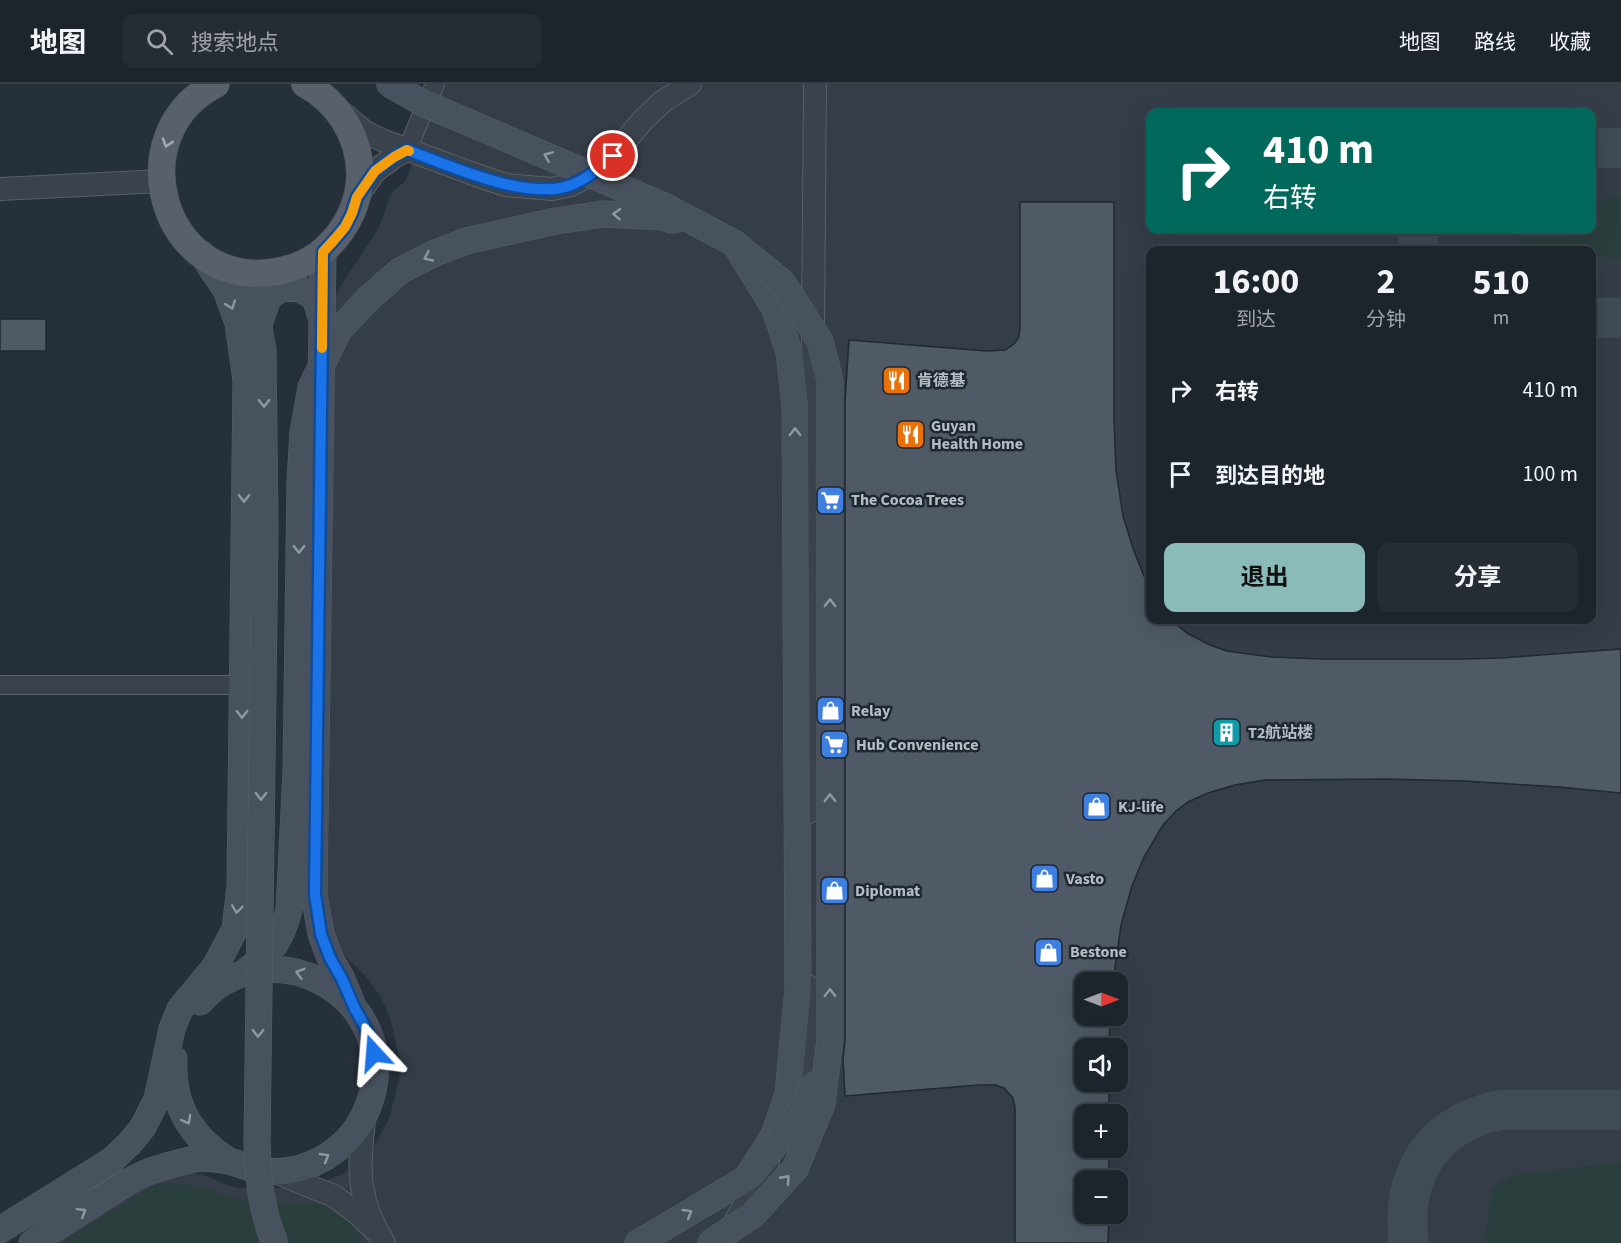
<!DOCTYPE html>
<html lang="zh">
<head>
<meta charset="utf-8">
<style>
  :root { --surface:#1c242c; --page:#252c34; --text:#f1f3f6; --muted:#a0a4a9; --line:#3a4148; --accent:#8bbbb9 }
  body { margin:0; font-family:"Source Sans 3","Noto Sans SC",sans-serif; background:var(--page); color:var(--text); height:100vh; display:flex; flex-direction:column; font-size:22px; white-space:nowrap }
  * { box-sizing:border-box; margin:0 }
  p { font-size:20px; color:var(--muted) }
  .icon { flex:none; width:33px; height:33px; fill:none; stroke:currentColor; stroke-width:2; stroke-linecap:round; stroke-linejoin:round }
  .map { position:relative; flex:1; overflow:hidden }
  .side { position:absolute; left:1146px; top:162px; width:450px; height:378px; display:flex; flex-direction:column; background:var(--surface); border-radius:12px; box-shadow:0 6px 24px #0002,0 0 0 2px var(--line) }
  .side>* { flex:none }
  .top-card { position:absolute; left:1146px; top:24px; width:450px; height:126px; border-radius:12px; box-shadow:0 6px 24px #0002,0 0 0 2px var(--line); background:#00695c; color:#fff; overflow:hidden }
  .needle { width:39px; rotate:90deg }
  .tools { position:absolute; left:1074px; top:888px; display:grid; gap:12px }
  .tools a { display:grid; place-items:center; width:54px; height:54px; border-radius:12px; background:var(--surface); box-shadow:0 6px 24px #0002,0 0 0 2px var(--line); font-size:30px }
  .pin { position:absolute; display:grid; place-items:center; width:51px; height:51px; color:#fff; margin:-26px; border:3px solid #fff; border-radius:50%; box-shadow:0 2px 6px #0007 }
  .me { position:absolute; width:66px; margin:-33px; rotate:341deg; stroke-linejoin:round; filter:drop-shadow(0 0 4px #0008) }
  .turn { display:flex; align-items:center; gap:21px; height:126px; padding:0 18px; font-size:27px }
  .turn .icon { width:78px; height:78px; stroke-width:2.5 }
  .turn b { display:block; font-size:42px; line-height:51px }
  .eta { display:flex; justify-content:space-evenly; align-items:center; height:102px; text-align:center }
  .eta b { font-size:36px; font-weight:700; line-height:42px }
  .cta { display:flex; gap:12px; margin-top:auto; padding:12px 18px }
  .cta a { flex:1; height:69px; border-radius:12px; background:var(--accent); color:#111; font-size:24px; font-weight:700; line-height:69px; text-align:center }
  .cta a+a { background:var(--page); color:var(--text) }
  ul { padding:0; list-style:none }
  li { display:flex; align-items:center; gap:18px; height:84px; padding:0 18px }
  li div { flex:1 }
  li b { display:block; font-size:22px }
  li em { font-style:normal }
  header { display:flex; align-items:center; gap:36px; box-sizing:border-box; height:84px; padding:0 30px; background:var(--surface); border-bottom:2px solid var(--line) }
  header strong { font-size:28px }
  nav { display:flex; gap:33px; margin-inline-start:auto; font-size:21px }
  .search { width:420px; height:54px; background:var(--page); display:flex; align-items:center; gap:15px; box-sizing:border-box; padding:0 21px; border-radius:12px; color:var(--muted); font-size:22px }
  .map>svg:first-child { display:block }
  .airport { fill:#343d48; fill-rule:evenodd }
  .green { fill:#2b3e3e }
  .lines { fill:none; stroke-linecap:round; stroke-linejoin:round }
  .taxiway { stroke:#414b56; stroke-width:40 }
  .building { fill:#4f5a66; stroke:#212932; stroke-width:1.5 }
  .minor-casing { stroke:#586069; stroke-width:20 }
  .tertiary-casing { stroke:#586069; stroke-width:24 }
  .secondary-casing { stroke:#586069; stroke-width:27 }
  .primary-casing { stroke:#434b54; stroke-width:28 }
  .minor { stroke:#3a424b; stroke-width:18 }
  .tertiary { stroke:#3a424b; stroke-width:22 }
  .secondary { stroke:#48515e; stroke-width:26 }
  .primary { stroke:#58616b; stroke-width:27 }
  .secondary-bridge-casing { stroke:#586069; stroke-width:27; stroke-linecap:butt }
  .secondary-bridge { stroke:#48515e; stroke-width:26 }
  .oneway { stroke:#a2abb5 }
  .oneway2 { stroke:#8f97a2 }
  .route-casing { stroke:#114b97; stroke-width:15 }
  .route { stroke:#1a73e8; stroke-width:10 }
  .slow { stroke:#f59e0b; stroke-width:10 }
  .labels { text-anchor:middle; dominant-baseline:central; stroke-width:5; stroke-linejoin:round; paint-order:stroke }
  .poi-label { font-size:16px; font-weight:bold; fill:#b5bdc7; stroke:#1f2730; text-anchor:start }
</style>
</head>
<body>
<header>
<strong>地图</strong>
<div class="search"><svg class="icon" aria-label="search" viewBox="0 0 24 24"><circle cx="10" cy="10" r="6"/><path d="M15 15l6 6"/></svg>搜索地点</div>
<nav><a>地图</a><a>路线</a><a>收藏</a></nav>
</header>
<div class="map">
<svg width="1621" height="1159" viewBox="0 0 1621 1159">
  <rect width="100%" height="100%" fill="#26303b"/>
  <path class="airport" d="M443,0H1621V1159H39L131,1097L179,1086L206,1092L229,1102L241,1104H308L340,1091L369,1071L388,1037L395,1013L400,989L399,972L390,934L381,913L368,895L337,864L325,822L333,218L338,206L375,150L382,136L390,112L395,105L405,98ZM1150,28H1592V146H1150ZM1150,166H1592V536H1150ZM1084,898H1118V932H1084ZM1084,964H1118V998H1084ZM1084,1030H1118V1064H1084ZM1084,1096H1118V1130H1084Z"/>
  <path class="green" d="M1621,112V176L1592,171V166H1566L1520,158L1517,146H1592V118Z
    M1621,1078V1159H1485L1492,1104L1511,1092Z
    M170,1099C184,1100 198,1102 211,1106C224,1111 237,1116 251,1119C277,1123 305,1115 330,1122C347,1127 355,1145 364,1159H60L154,1101Z"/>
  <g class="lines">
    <path class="taxiway" d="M1592,64H1621
      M1418,146V159L1420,166
      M1592,234H1621
      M1408,1159C1408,1147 1407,1134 1408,1122C1415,1068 1448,1037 1500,1026H1621"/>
  </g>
  <path class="building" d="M1020,118H1114V336L1116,386L1123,432L1134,467L1150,507V536H1171L1187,549L1210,561L1227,567L1271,573L1322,575H1462L1501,574L1621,565V709L1559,703L1465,697L1386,695L1265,696L1235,701L1208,709L1188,718L1176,727L1163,741L1144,773L1132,802L1121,841L1113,898H1084V932H1110L1109,964H1084V998H1109V1030H1084V1064H1109V1096H1084V1130H1109L1108,1159H1015V1023L1013,1014L1004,1004L995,1001H979L845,1012L843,975L845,956V317L849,256L987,267L1005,266L1014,260L1019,253L1020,243Z
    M0,235H46V267H0Z"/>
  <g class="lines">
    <defs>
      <path id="minor" d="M407,66L435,0
        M0,601H242"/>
      <path id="tertiary" d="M341,28L365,48L384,57L476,91L506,101L552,105L571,101L596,87L613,72L643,36L662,18L690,0
        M0,105L162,97
        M357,113L375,87L394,73L407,66
        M809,728L815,0
        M802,983L808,938V902
        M364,1032C363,1054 358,1080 362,1102C365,1122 373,1142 384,1159
        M275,1088L334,1112L358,1130L375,1146
        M729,1149L768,1078"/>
      <path id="secondary" d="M323,168L314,810L321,850L330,874L342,895L351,917
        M230,185C234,190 239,194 243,200C256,219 259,244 263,266L265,444L264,528
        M257,246L268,214L281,204L300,205L315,214L321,233
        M246,887C272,869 281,857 289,826L296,688
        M174,975C171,1021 191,1054 229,1077
        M0,1146L111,1077L130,1059L143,1043L157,1015L172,945L180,925L215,883L235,845L240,803L246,296L238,239L226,206L202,170
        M32,1159C55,1144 78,1130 101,1115C119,1104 136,1091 157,1085C170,1081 192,1074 205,1074C213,1075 221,1075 228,1077C238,1079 248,1084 258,1086C290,1092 323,1080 345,1058C360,1044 368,1026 373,1007C395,907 267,843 200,918
        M638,1159L747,1094L774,1051L788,1010L798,904L795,321L789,268L775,225L736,162"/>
      <path id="primary" d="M216,0C120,49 160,198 267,189C288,187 310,179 325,165C347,145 360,118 360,89C359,51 338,18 305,0"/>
    </defs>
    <use href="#minor" class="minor-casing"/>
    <use href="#tertiary" class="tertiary-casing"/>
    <use href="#secondary" class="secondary-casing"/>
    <use href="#primary" class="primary-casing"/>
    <use href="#minor" class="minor"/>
    <use href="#tertiary" class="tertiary"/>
    <use href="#secondary" class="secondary"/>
    <use href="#primary" class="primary"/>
    <defs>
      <path id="secondary-bridge" d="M389,0L423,19L664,122L734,159L782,198L820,257L830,296V956L822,1020L795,1085L753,1131L710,1159
        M264,528L257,1058C258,1093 261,1127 275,1159
        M296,688L300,397L303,348L311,303L339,246L368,215L400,187L433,170L466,157L556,137L603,130L663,133L674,137
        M747,1094C771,1066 801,1034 814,1000"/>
    </defs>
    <use href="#secondary-bridge" class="secondary-bridge-casing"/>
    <use href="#secondary-bridge" class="secondary-bridge"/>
  </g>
  <defs><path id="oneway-chevron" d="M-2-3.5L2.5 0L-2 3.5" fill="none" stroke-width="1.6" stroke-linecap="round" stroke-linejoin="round" transform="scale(1.5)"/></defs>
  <use class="oneway" href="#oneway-chevron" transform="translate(167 59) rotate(108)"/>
  <g class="oneway2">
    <use href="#oneway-chevron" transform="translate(548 72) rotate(-157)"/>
    <use href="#oneway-chevron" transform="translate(617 130) rotate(-177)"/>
    <use href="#oneway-chevron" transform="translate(428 173) rotate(155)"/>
    <use href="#oneway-chevron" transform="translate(231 221) rotate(70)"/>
    <use href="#oneway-chevron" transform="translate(264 319) rotate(89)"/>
    <use href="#oneway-chevron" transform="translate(795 348) rotate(-90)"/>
    <use href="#oneway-chevron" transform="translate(244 414) rotate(91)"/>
    <use href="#oneway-chevron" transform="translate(299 465) rotate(91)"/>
    <use href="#oneway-chevron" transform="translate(830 519) rotate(-90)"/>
    <use href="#oneway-chevron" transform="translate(242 630) rotate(91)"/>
    <use href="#oneway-chevron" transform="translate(261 712) rotate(91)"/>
    <use href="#oneway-chevron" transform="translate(830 714) rotate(-90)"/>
    <use href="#oneway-chevron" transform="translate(237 825) rotate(97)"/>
    <use href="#oneway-chevron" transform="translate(300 889) rotate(-164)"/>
    <use href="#oneway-chevron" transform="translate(830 909) rotate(-90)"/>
    <use href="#oneway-chevron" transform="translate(258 949) rotate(91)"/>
    <use href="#oneway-chevron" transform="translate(187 1036) rotate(61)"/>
    <use href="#oneway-chevron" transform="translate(325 1073) rotate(-30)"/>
    <use href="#oneway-chevron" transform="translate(786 1095) rotate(-48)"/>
    <use href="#oneway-chevron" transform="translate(82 1128) rotate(-32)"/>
    <use href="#oneway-chevron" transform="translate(688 1129) rotate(-31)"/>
  </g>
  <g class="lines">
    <defs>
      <path id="route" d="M374,969L370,954L363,939L355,925L342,895L330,874L321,850L315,810L323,168L334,156L345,143L352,129L357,113L375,87L394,73L407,66C448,81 528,118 571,101C587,95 600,83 613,72"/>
    </defs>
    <use href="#route" class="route-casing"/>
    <use href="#route" class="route"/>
    <path class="slow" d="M322,264L323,168L334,156L345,143L352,129L357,113L375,87L394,73L407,66L409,67"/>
  </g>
  <defs>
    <symbol id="restaurant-square" viewBox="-11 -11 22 22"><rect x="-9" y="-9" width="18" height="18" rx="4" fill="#e8710a" stroke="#1f2730"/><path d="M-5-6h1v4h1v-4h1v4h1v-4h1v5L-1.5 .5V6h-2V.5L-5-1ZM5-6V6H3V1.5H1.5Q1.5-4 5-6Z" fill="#fff"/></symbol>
    <symbol id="supermarket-square" viewBox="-11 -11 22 22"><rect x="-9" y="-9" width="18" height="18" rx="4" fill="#3f7fe0" stroke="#1f2730"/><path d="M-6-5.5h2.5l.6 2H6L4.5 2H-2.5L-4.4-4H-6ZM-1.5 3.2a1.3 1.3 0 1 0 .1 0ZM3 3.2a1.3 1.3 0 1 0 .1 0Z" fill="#fff"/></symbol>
    <symbol id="shop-square" viewBox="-11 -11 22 22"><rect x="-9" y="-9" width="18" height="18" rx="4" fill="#3f7fe0" stroke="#1f2730"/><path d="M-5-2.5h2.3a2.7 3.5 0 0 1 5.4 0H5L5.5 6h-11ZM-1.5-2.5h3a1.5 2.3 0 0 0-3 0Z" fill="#fff"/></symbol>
    <symbol id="building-square" viewBox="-11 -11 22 22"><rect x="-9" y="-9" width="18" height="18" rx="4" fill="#0f9aa8" stroke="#1f2730"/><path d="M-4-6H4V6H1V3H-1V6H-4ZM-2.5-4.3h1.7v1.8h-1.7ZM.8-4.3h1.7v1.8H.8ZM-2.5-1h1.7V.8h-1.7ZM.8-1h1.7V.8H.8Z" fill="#fff"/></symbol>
  </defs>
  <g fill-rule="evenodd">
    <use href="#restaurant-square" x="880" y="280" width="33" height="33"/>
    <use href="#restaurant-square" x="894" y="334" width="33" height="33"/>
    <use href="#supermarket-square" x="814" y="400" width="33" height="33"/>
    <use href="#shop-square" x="814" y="610" width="33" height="33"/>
    <use href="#building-square" x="1210" y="632" width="33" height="33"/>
    <use href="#supermarket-square" x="818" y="644" width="33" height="33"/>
    <use href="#shop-square" x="1080" y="706" width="33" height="33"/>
    <use href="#shop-square" x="1028" y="778" width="33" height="33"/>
    <use href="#shop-square" x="818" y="790" width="33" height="33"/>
    <use href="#shop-square" x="1032" y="852" width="33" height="33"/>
  </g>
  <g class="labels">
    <g class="poi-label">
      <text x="917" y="297">肯德基</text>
      <text x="931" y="342">Guyan<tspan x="931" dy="18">Health Home</tspan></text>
      <text x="851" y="416">The Cocoa Trees</text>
      <text x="851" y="627">Relay</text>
      <text x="1248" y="649">T2航站楼</text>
      <text x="856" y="661">Hub Convenience</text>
      <text x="1118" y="723">KJ-life</text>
      <text x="1066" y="795">Vasto</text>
      <text x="855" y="807">Diplomat</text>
      <text x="1070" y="868">Bestone</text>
    </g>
  </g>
</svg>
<div class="tools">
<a><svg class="needle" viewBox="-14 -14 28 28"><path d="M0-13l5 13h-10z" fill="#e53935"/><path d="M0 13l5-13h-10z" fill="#a0a4a9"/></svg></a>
<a><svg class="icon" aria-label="sound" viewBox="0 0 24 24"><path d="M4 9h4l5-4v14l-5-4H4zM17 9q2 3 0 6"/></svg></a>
<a>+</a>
<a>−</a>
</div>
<div class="pin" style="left:613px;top:72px;background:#d93025"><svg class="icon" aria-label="arrive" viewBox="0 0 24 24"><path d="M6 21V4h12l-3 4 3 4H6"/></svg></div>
<svg class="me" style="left:374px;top:969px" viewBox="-20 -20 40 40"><path d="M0-17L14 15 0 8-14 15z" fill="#1a73e8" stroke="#fff" stroke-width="4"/></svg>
<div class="top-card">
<div class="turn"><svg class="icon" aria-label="right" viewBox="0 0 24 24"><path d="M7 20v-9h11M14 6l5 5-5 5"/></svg><div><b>410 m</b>右转</div></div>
</div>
<section class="side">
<div class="eta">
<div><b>16:00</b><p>到达</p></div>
<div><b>2</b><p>分钟</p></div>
<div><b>510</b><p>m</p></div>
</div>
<ul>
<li><svg class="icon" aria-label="right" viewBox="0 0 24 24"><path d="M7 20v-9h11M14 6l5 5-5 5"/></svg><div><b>右转</b></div><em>410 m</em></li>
<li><svg class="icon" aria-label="arrive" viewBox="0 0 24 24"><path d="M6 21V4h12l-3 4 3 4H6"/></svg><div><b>到达目的地</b></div><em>100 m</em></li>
</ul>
<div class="cta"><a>退出</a><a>分享</a></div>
</section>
</div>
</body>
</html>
